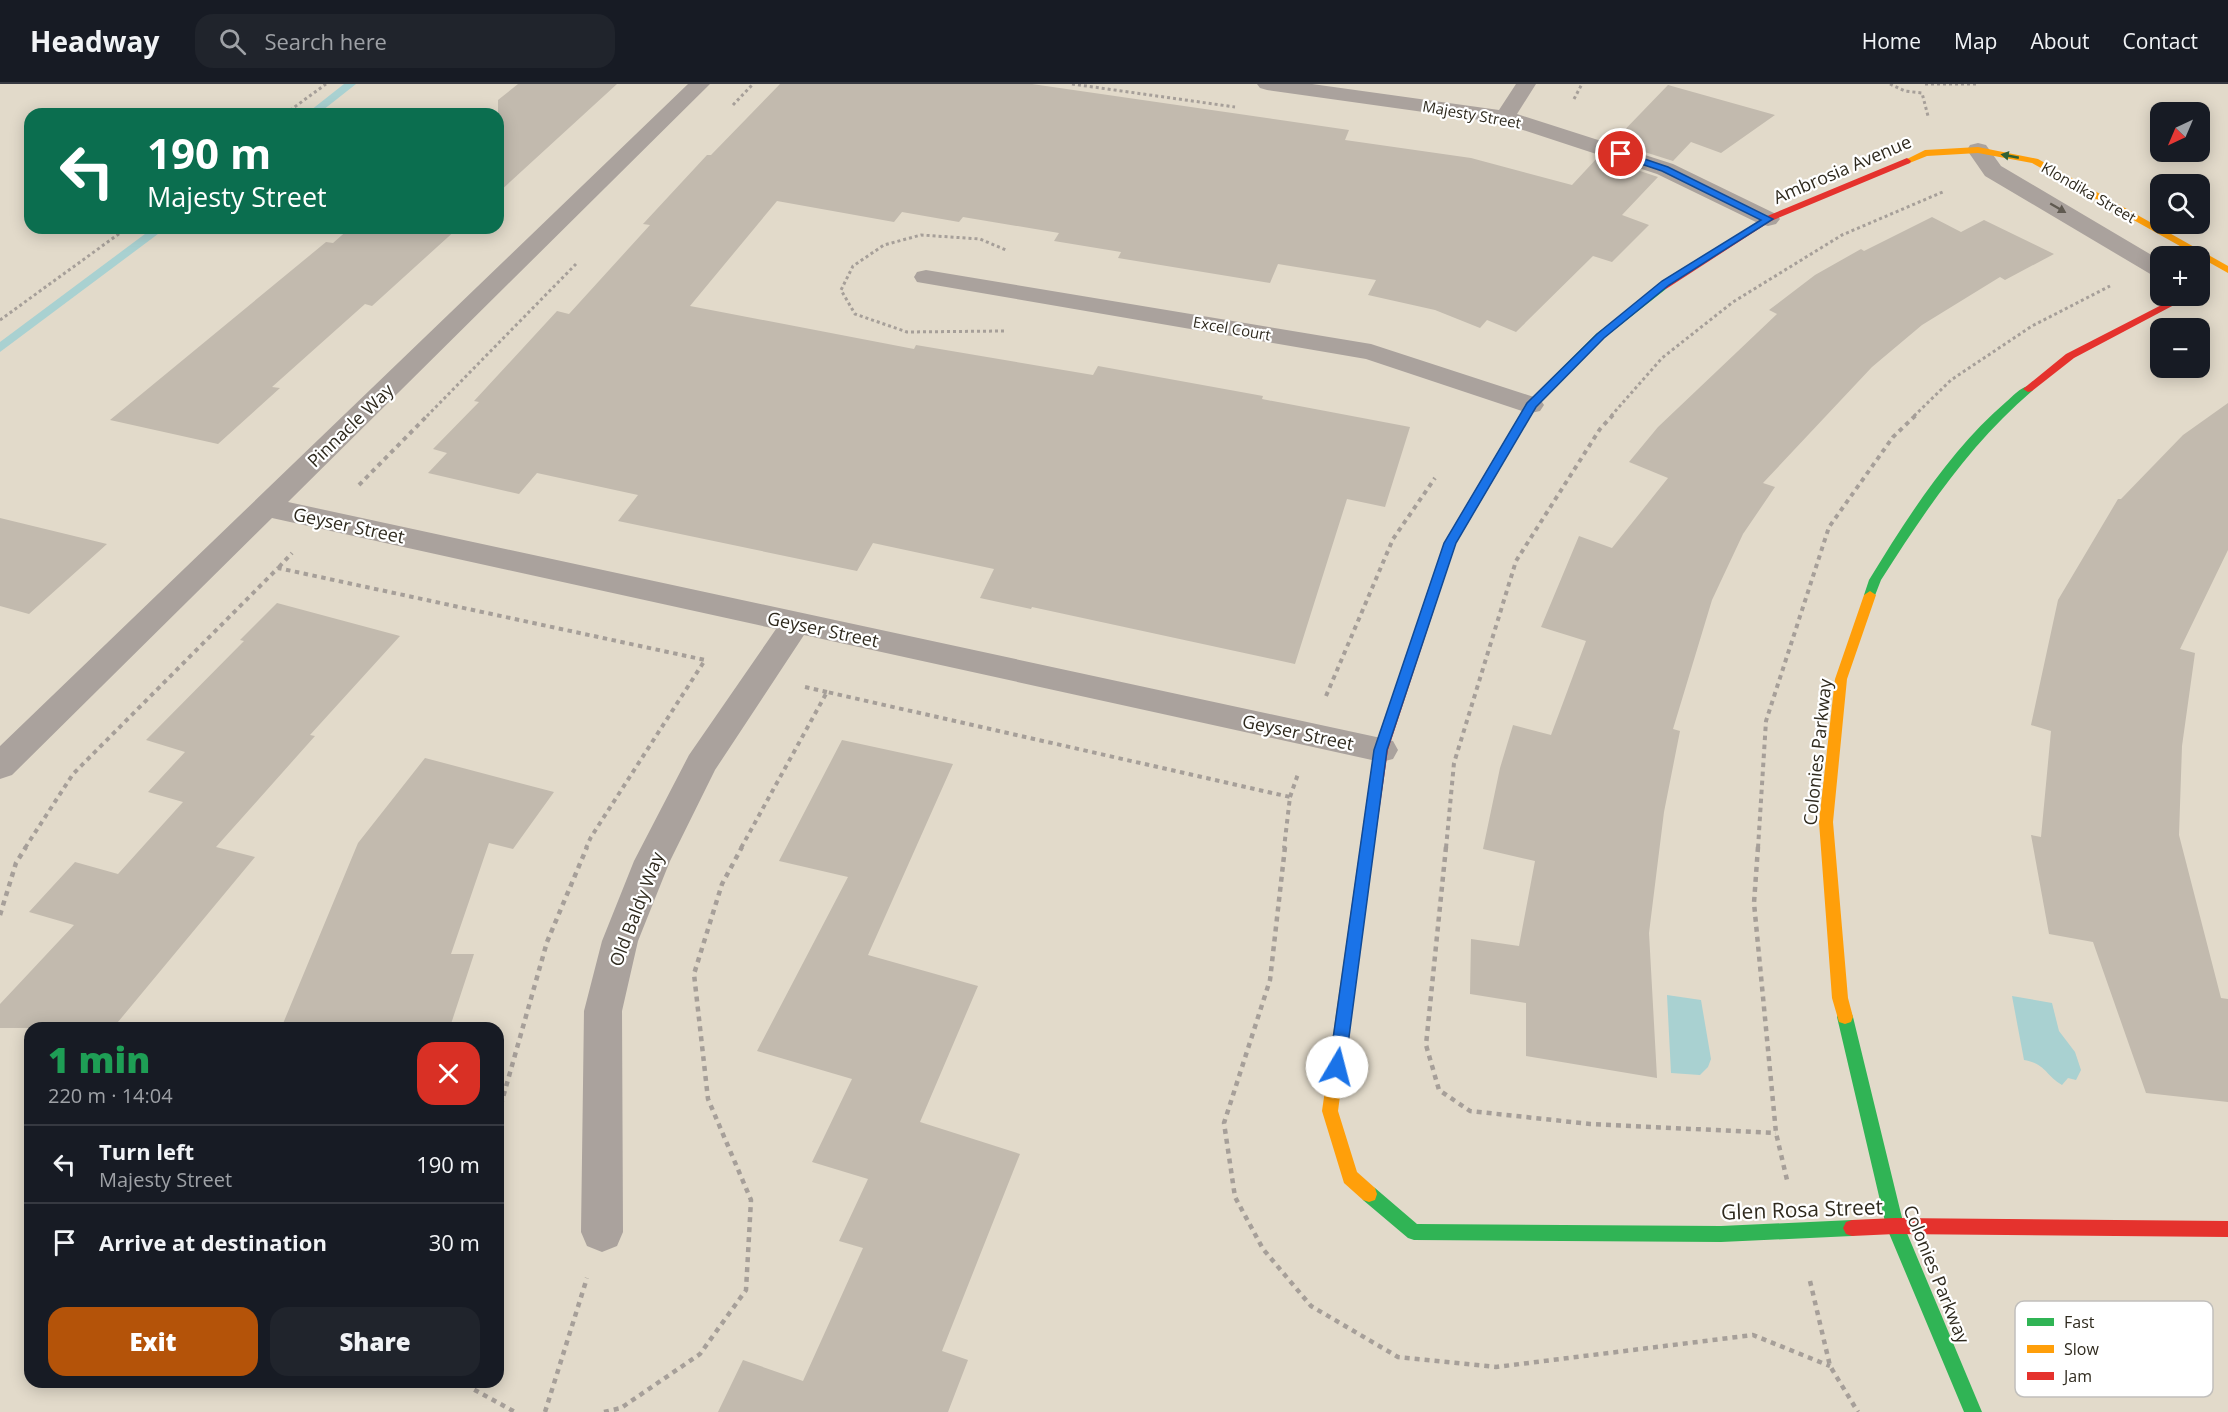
<!DOCTYPE html>
<html lang="en">
<head>
<meta charset="utf-8">
<style>
  :root { --surface:#171b24; --page:#20242c; --text:#f1f3f6; --muted:#9ea1a6; --line:#363941; --accent:#b45309 }
  body { margin:0; font-family:"Open Sans",sans-serif; background:var(--page); color:var(--text); height:100vh; display:flex; flex-direction:column; font-size:22px; white-space:nowrap }
  * { box-sizing:border-box; margin:0 }
  p { font-size:20px; color:var(--muted) }
  .icon { flex:none; width:33px; height:33px; fill:none; stroke:currentColor; stroke-width:2; stroke-linecap:round; stroke-linejoin:round }
  .map { position:relative; flex:1; overflow:hidden }
  .side { position:absolute; left:24px; top:938px; width:480px; height:366px; display:flex; flex-direction:column; background:var(--surface); border-radius:18px; box-shadow:0 3px 15px #0003 }
  .side>* { flex:none }
  .hud { position:absolute; left:24px; top:24px; width:480px; height:126px; border-radius:18px; box-shadow:0 3px 15px #0003; background:#0b6e4f; color:#fff; overflow:hidden }
  .needle { width:39px; rotate:224deg }
  .controls { position:absolute; left:2150px; top:18px; display:grid; gap:12px }
  .controls a { display:grid; place-items:center; width:60px; height:60px; border-radius:12px; background:var(--surface); box-shadow:0 3px 15px #0003; font-size:30px }
  .pin { position:absolute; display:grid; place-items:center; width:51px; height:51px; color:#fff; margin:-26px; border:3px solid #fff; border-radius:50%; box-shadow:0 2px 6px #0007 }
  .me { position:absolute; width:66px; margin:-33px; rotate:8deg; stroke-linejoin:round; filter:drop-shadow(0 0 4px #0008) }
  .turn { display:flex; align-items:center; gap:21px; height:126px; padding:0 24px; font-size:27px }
  .turn .icon { width:78px; height:78px; stroke-width:2.5 }
  .turn b { display:block; font-size:42px; line-height:51px }
  .round { display:grid; place-items:center; flex:none; width:63px; height:63px; border-radius:18px; background:var(--page) }
  .headline { display:flex; align-items:center; justify-content:space-between; height:102px; padding:0 24px }
  h1 { font-size:36px; font-weight:800; line-height:45px; color:#1e9e55 }
  .cta { display:flex; gap:12px; margin-top:auto; padding:12px 24px }
  .cta a { flex:1; height:69px; border-radius:18px; background:var(--accent); color:#fff; font-size:24px; font-weight:800; line-height:69px; text-align:center }
  .cta a+a { background:var(--page); color:var(--text) }
  ul { padding:0; list-style:none }
  li { display:flex; align-items:center; gap:18px; height:78px; padding:0 24px; border-top:2px solid var(--line) }
  li div { flex:1 }
  li b { display:block; font-size:22px }
  li em { font-style:normal }
  header { display:flex; align-items:center; gap:36px; box-sizing:border-box; height:84px; padding:0 30px; background:var(--surface); border-bottom:2px solid var(--line) }
  header strong { font-size:28px }
  nav { display:flex; gap:33px; margin-inline-start:auto; font-size:21px }
  .search { width:420px; height:54px; background:var(--page); display:flex; align-items:center; gap:15px; box-sizing:border-box; padding:0 21px; border-radius:18px; color:var(--muted); font-size:22px }
  .map>svg:first-child { display:block }
  .water { fill:#a9d1d1 }
  .lines { fill:none; stroke-linecap:round; stroke-linejoin:round }
  .stream { fill:#a9d1d1; fill-rule:evenodd }
  .building { fill:#c2baae }
  .path-far2 { stroke:#a69f99; stroke-width:3; stroke-dasharray:3 3; stroke-linecap:butt }
  .path-far1 { stroke:#a69f99; stroke-width:4; stroke-dasharray:4.5 4.5; stroke-linecap:butt }
  .path { stroke:#a69f99; stroke-width:4.5; stroke-dasharray:5 5; stroke-linecap:butt }
  .street { fill:#aaa29d; fill-rule:evenodd }
  .fast { fill:#30b455; fill-rule:evenodd }
  .slow { fill:#ff9f0a; fill-rule:evenodd }
  .jam { fill:#e5322d; fill-rule:evenodd }
  .oneway { fill:#2f6134 }
  .oneway2 { fill:#605a51 }
  .route { fill:#1a73e8; stroke:#114b97; stroke-width:1.5 }
  .labels { text-anchor:middle; dominant-baseline:central; stroke-width:4.5; stroke-linejoin:round; paint-order:stroke }
  .far-street-label { font-size:15px; fill:#2f2a1e; stroke:#fff }
  .street-label { font-size:18px; fill:#2f2a1e; stroke:#fff }
  .near-street-label { font-size:21px; fill:#2f2a1e; stroke:#fff }
  .key { fill:#fff; stroke:#c1bfbc; stroke-width:1.5 }
  .key-label { font-size:16px; fill:#2f2a1e }
</style>
</head>
<body>
<header>
<strong>Headway</strong>
<div class="search"><svg class="icon" aria-label="search" viewBox="0 0 24 24"><circle cx="10" cy="10" r="6"/><path d="M15 15l6 6"/></svg>Search here</div>
<nav><a>Home</a><a>Map</a><a>About</a><a>Contact</a></nav>
</header>
<div class="map">
<svg width="2228" height="1328" viewBox="0 0 2228 1328">
  <rect width="100%" height="100%" fill="#e2daca"/>
  <path class="water" d="M1667,911L1701,916L1711,975L1708,983L1700,991L1671,989Z
    M2012,912L2052,919L2059,947L2075,968L2081,986L2076,996L2068,994L2062,1001C2045,991 2046,980 2024,976Z"/>
  <g class="lines">
    <path class="stream" d="M344,0H356L318,30H306Z
      M153,144H166L0,268V258Z"/>
  </g>
  <path class="building" d="M518,0H617L498,109V16Z
    M780,0H1032L1349,46L1345,56L1471,74L1572,101L1598,73L1658,93L1622,131L1649,141L1612,178L1593,172L1516,248L1487,236L1480,244L1435,226L1368,211L1376,196L1278,180L1270,199L1118,174L1121,168L1054,157L1059,149L963,133L959,138L902,128L894,138L777,117L690,222L914,265L916,261L1093,291L1098,282L1263,312L1262,315L1410,343L1385,423L1347,415L1295,580L1032,523L1031,525L980,514L994,485L873,459L857,487L618,437L638,411L537,389L519,410L428,389L447,369L433,365L479,318L474,317L557,227L569,230L650,141L643,140L707,71H711Z
    M1668,1L1775,31L1721,69L1691,58L1673,77L1613,58Z
    M1932,133L1961,148L1984,136L2054,170L2005,196L2000,193L1922,241L1872,283L1763,399L1775,403L1743,450L1712,516L1673,645L1680,647L1664,728L1649,849L1657,994L1526,972V919L1470,910L1471,855L1519,862L1535,777L1483,765L1500,684L1513,641L1551,651L1586,557L1541,543L1579,452L1612,464L1668,394L1629,378L1658,343L1777,230L1769,226L1815,191L1861,165L1864,167Z
    M350,144H458L372,222L365,220L272,303L280,304L218,360L110,336L326,158L333,159Z
    M2228,319V466L2180,565L2195,569L2182,662L2179,751L2221,914L2228,915V1018L2146,1009L2093,858L2049,850L2031,751L2041,753L2051,647L2031,641L2058,516L2118,415H2121L2183,351Z
    M0,434L107,460L29,530L0,522Z
    M277,519L400,552L310,651L315,652L216,763L255,773L113,944H0V920L74,841L29,828L75,778L118,790L183,718L148,708L185,668L146,656L244,557L240,556Z
    M842,656L953,680L868,871L978,902L920,1038L1020,1070L942,1267L968,1276L948,1328H718L743,1276L803,1297L863,1164L839,1157L868,1095L812,1078L852,995L757,967L848,793L779,777Z
    M425,674L554,708L513,765L489,759L451,870H474L450,943L282,942L358,759Z"/>
  <g class="lines">
    <path class="path-far2" d="M1072,0L1235,23
      M1890,0L1905,7L1922,9L1928,32
      M1925,0H1976
      M1574,15L1582,0
      M733,21L753,0
      M285,30L326,0
      M0,236L127,144
      M1004,247L907,248L855,230L841,206L853,182L884,161L921,151L980,155L1006,166
      M427,332L576,180
      M1611,332L1662,274L1733,218L1842,151L1945,107
      M1914,332L1951,296L2032,242L2110,202"/>
    <path class="path-far1" d="M359,401L428,331
      M279,483L292,469
      M805,603L827,608
      M1326,612L1393,455L1435,394
      M1290,713L1298,690
      M25,764L73,690L278,484L705,576L591,753L586,764
      M741,764L827,608L1290,713L1284,764
      M1446,764L1454,679L1516,477L1600,345L1613,331
      M1758,764L1766,637L1829,443L1893,353L1916,331"/>
    <path class="path" d="M1285,763L1270,896L1224,1039L1235,1113L1263,1165L1311,1222L1398,1273L1496,1283L1753,1251L1830,1282
      M1446,763L1426,961L1439,1006L1470,1027L1590,1040L1776,1049
      M1758,763L1754,819L1776,1049L1787,1096
      M0,831L16,779L26,763
      M498,1031L547,858L587,763
      M1810,1197L1830,1282L1858,1328
      M468,1298L473,1305L515,1328
      M545,1328L587,1194
      M604,1328L621,1324L700,1270L746,1206L751,1116L708,1015L694,890L722,800L742,763"/>
    <path class="street" d="M688,0H710L288,418L1381,654L1393,657L1398,666L1393,675L1381,678L804,551L715,686L670,777L638,857L622,927L623,1148L617,1162L602,1168L587,1162L581,1148L584,927L602,857L634,777L689,671L776,545L272,434L12,691L0,695V662Z
      M1257,0H1312L1499,26L1516,0H1536L1517,30L1673,80L1776,130L1780,135L1776,140L1768,142L1760,140L1657,90L1502,39L1267,6L1260,4Z
      M1978,59L1986,61L2001,82L2160,176V193L2152,191L1985,92L1967,66L1970,61Z
      M926,186L1371,260L1540,315L1544,321L1540,327L1531,329L1522,327L1366,275L917,198L914,193L917,188Z"/>
    <path class="fast" d="M1662,200L1666,201V205L1604,254L1535,323L1496,391H1488L1486,388L1527,319L1596,250Z
      M2028,302L2033,305L2032,307C1969,361 1925,427 1881,496L1874,514H1866L1864,511L1869,496C1907,434 1950,366 2006,318C2013,312 2020,304 2028,302Z
      M1845,926L1851,928L1853,933L1904,1142L1982,1328H1964L1886,1142L1837,933L1839,928Z
      M1369,1102L1375,1104L1417,1140L1721,1142L1852,1136L1858,1138L1861,1144L1858,1150L1852,1152L1721,1158L1414,1156L1408,1154L1363,1116L1361,1110L1363,1104Z"/>
    <path class="slow" d="M1978,63L2038,75L2228,182V189L2032,79L1978,69L1927,72L1907,80L1903,77L1925,66Z
      M1870,507L1876,511L1847,595L1833,738L1848,914L1853,933L1851,938L1845,940L1839,938L1832,914L1819,738L1835,595L1864,511Z
      M1355,841L1360,843L1362,847L1338,1027L1357,1088L1375,1104L1377,1110L1375,1116L1369,1118L1363,1116L1344,1099L1322,1027L1348,847L1350,843Z"/>
    <path class="jam" d="M1907,74L1911,77L1910,79L1771,137L1666,205H1658L1657,203L1765,133Z
      M2179,212H2191L2074,274L2032,307L2028,308L2023,305L2066,270Z
      M1492,384L1498,388L1456,459L1388,666L1362,847L1360,851L1355,853L1350,851L1348,847L1374,666L1444,459L1486,388Z
      M1895,1134L2228,1137V1153L1895,1150L1852,1152L1846,1150L1843,1144L1846,1138L1852,1136Z"/>
  </g>
  <defs><path id="oneway-solid" d="M-6-.8H1V-3.2L6.5 0L1 3.2V.8H-6Z" transform="scale(1.5)"/></defs>
  <use class="oneway" href="#oneway-solid" transform="translate(2010 72) rotate(-169)"/>
  <use class="oneway2" href="#oneway-solid" transform="translate(2058 124) rotate(30)"/>
  <path class="route" d="M1621,67L1668,83L1773,135L1669,201L1604,254L1536,323L1456,459L1387,666L1345,983L1343,988L1337,991L1331,988L1329,983L1374,666L1444,459L1527,319L1597,250L1662,197L1761,136L1662,87L1617,72L1616,70Z"/>
  <g class="labels">
    <g class="far-street-label">
      <text transform="translate(1472 30) rotate(10)">Majesty Street</text>
      <text transform="translate(2089 108) rotate(30)">Klondika Street</text>
      <text transform="translate(1232 244) rotate(10)">Excel Court</text>
    </g>
    <g class="street-label">
      <text transform="translate(1842 85) rotate(-23)">Ambrosia Avenue</text>
      <text transform="translate(350 341) rotate(-44)">Pinnacle Way</text>
      <text transform="translate(349 441) rotate(12)">Geyser Street</text>
      <text transform="translate(823 545) rotate(12)">Geyser Street</text>
      <text transform="translate(1298 648) rotate(12)">Geyser Street</text>
      <text transform="translate(1817 668) rotate(-84)">Colonies Parkway</text>
      <text transform="translate(636 825) rotate(-69)">Old Baldy Way</text>
      <text transform="translate(1937 1190) rotate(68)">Colonies Parkway</text>
    </g>
    <g class="near-street-label">
      <text transform="translate(1802 1125) rotate(-2)">Glen Rosa Street</text>
    </g>
  </g>
  <rect x="2015" y="1217" width="198" height="96" rx="9" class="key"/>
  <rect x="2027" y="1234" width="27" height="8" fill="#30b455"/>
  <rect x="2027" y="1261" width="27" height="8" fill="#ff9f0a"/>
  <rect x="2027" y="1288" width="27" height="8" fill="#e5322d"/>
  <g class="key-label">
    <text x="2064" y="1244">Fast</text>
    <text x="2064" y="1271">Slow</text>
    <text x="2064" y="1298">Jam</text>
  </g>
</svg>
<div class="controls">
<a><svg class="needle" viewBox="-14 -14 28 28"><path d="M0-13l5 13h-10z" fill="#e53935"/><path d="M0 13l5-13h-10z" fill="#9ea1a6"/></svg></a>
<a><svg class="icon" aria-label="search" viewBox="0 0 24 24"><circle cx="10" cy="10" r="6"/><path d="M15 15l6 6"/></svg></a>
<a>+</a>
<a>−</a>
</div>
<div class="pin" style="left:1621px;top:70px;background:#d93025"><svg class="icon" aria-label="arrive" viewBox="0 0 24 24"><path d="M6 21V4h12l-3 4 3 4H6"/></svg></div>
<svg class="me" style="left:1337px;top:983px" viewBox="-20 -20 40 40"><circle r="19" fill="#fff"/><path d="M0-13L10 11 0 6-10 11z" fill="#1a73e8"/></svg>
<div class="hud">
<div class="turn"><svg class="icon" aria-label="left" viewBox="0 0 24 24"><path d="M17 20v-9H6M10 6l-5 5 5 5"/></svg><div><b>190 m</b>Majesty Street</div></div>
</div>
<section class="side">
<div class="headline"><div><h1>1 min</h1><p>220 m · 14:04</p></div><a class="round" style="background:#d93025;color:#fff"><svg class="icon" aria-label="close" viewBox="0 0 24 24"><path d="M6 6l12 12M18 6L6 18"/></svg></a></div>
<ul>
<li><svg class="icon" aria-label="left" viewBox="0 0 24 24"><path d="M17 20v-9H6M10 6l-5 5 5 5"/></svg><div><b>Turn left</b><p>Majesty Street</p></div><em>190 m</em></li>
<li><svg class="icon" aria-label="arrive" viewBox="0 0 24 24"><path d="M6 21V4h12l-3 4 3 4H6"/></svg><div><b>Arrive at destination</b></div><em>30 m</em></li>
</ul>
<div class="cta"><a>Exit</a><a>Share</a></div>
</section>
</div>
</body>
</html>
